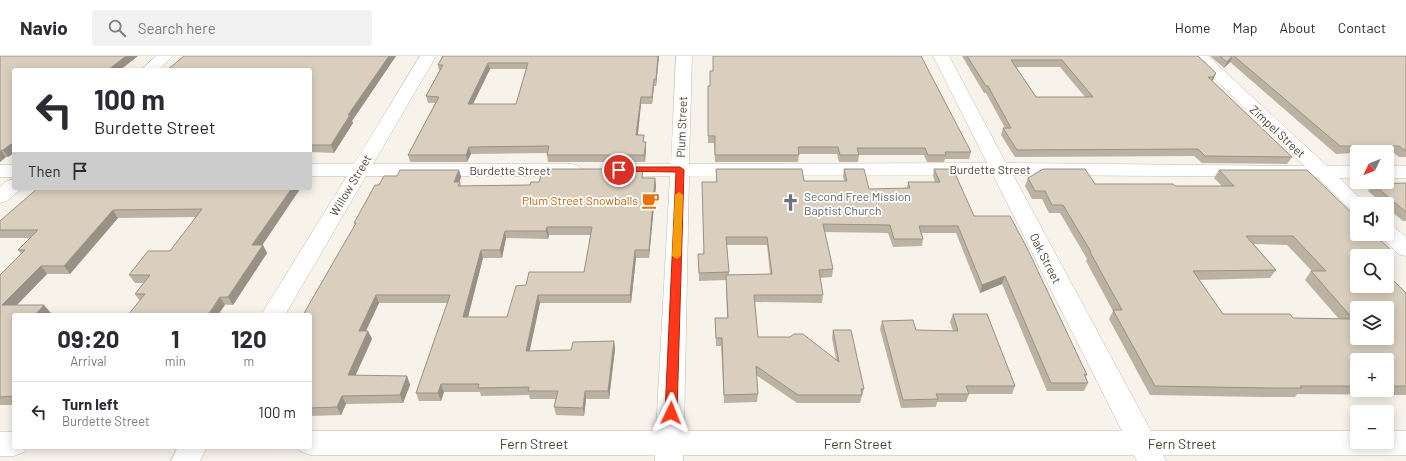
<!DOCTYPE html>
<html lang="en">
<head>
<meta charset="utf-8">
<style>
  :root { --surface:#fff; --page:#f2f2f3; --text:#2b2b33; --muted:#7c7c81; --line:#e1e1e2 }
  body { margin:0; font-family:Barlow,sans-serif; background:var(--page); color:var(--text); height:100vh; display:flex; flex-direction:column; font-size:15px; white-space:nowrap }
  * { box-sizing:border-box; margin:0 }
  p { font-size:13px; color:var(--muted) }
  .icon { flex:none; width:22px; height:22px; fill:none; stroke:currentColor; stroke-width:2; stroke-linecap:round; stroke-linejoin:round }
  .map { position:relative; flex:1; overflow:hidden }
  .details { position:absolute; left:12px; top:257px; width:300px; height:136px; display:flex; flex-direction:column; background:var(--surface); border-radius:4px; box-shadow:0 2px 10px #0003 }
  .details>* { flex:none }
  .hud { position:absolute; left:12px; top:12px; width:300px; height:122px; border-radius:4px; box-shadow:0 2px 10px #0003; background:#fff; color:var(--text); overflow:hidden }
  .needle { width:26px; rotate:227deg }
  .controls { position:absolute; left:1350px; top:89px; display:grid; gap:8px }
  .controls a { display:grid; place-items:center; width:44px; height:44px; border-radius:4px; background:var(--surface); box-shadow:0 2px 10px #0003; font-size:20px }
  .pin { position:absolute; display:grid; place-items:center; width:34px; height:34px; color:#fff; margin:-17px; border:2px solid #fff; border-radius:50%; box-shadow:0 1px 4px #0007 }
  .me { position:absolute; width:44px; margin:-22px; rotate:2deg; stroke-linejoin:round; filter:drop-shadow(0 0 3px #0008) }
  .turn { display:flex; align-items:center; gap:14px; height:84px; padding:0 16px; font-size:18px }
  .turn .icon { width:52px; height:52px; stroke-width:2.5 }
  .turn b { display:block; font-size:28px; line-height:34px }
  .then { display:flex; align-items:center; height:38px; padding:0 16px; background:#0003; gap:8px; font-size:15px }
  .eta { display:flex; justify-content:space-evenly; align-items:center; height:68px; text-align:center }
  .eta b { font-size:24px; font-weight:700; line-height:28px }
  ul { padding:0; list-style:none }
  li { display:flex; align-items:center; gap:12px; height:60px; padding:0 16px; border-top:1px solid var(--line) }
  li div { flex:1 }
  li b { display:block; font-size:15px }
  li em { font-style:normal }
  header { display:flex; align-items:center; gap:24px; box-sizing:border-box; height:56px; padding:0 20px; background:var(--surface); border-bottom:1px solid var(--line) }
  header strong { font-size:19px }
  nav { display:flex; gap:22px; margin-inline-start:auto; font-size:14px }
  .search { width:280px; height:36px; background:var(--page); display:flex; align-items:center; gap:10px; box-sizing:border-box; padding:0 14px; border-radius:4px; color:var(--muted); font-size:15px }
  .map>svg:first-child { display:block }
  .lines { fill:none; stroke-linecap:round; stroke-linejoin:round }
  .minor-casing { stroke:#c3bbac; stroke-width:1 }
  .minor { fill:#fff; fill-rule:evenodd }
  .wall { fill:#bbb2a4; fill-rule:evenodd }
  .shaded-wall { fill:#999186 }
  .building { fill:#dacfbf; stroke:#999186; fill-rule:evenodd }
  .route { fill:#ff3819; stroke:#a62410 }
  .slow { fill:#f59e0b }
  .labels { text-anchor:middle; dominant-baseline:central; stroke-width:3.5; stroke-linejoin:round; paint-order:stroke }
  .street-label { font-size:12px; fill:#4c4437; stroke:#fff }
  .worship-label { font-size:12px; fill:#5b616d; stroke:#fff; text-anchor:start }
  .food-label { font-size:12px; fill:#c56008; stroke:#fff; text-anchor:end }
  .near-street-label { font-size:14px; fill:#4c4437; stroke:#fff }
</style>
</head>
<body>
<header>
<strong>Navio</strong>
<div class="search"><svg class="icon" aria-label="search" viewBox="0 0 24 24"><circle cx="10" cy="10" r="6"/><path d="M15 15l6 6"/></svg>Search here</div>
<nav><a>Home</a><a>Map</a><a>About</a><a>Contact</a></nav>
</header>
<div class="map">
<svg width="1406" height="405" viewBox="0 0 1406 405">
  <rect width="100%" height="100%" fill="#f7f3eb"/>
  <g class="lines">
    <defs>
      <path id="minor" d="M156,0H173L158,14H141Z
        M420,0H436L373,108H572L579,110L582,114L579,118L572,120H366L285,259H261L347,120H310V108H354Z
        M676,0H692L689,108L987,107L933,0H949L1006,107L1305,110L1191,0H1208L1327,110H1357V122H1339L1366,148H1357V155L1350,153L1317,121L1013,119L1151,375H1357V386H1387V375H1406V399H1163L1166,405H1137L1134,399H683V405H655V399H310L300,395L298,391H310V375H656L670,120H612L605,118L602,114L605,110L612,108H671ZM993,119L1122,375H684L689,120Z
        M0,109H14V121H0Z
        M1387,110H1406V122H1387Z
        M14,123V132H22L7,145L0,147V131L7,125Z
        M1387,169L1394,171L1406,181V200L1398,198L1378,178H1387Z
        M0,376H14V391H27L24,396L14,400H0Z
        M178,391H207L200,405H171Z"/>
    </defs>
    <use href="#minor" class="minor-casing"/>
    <use href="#minor" class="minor"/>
  </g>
  <path class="wall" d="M0,0H138L120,14H14V97L8,101H6L0,106Z
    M396,0L352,65L353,67L334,97L310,96V14Z
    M443,0H659L656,30H654L652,48H641L638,79L644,86H646V93L645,106H548L547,99V97L471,98L467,106H410L408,99L435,47H428L426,40L439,15L438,9ZM490,13H526L516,48H473Z
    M962,0H1198L1216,17L1212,25L1292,101L1287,108L1202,107L1194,100L1015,101L1001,79L1003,72H1005L986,37H984ZM1016,11H1060L1085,41H1036Z
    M1210,0H1406V101H1399L1394,97H1387V96H1357V97L1336,98L1230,6L1224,12Z
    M713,15L971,96L969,103H945L944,106H927L924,99H859L858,106H839L837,98H799L798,106H715L714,87H708V30H710Z
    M716,113L804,125H844L843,120L844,113L869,133L907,132L908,126H935L933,120L934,113L974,160L1087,319L1085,321L1088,327L1084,335H1047L1002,228L980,237L956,177H922L923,183L922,190L893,191L888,177L825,176L833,213L832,221L820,222L823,239L822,247L755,246L758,281L836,303L832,282L833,274L864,333L860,347H797L756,319L758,338L757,346L724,347L721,290H716L715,262H727L726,224L699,225L698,198H703L716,126ZM727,189H767L770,218L729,219Z
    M459,114L461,121L459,126H460L461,130L530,129L539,126L643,122L656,129L649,202H636L631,247H540L529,295L571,294L614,285L615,293L609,343H586L584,360L556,359L554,351L556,343H530L529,339L481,340L480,336H444L441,345H419L416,337L448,247H379L366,275H368L372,283L355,320H407L410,329L403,347L346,348L341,359L310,360V259L355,169L354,167L379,129L397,120ZM549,179H591L584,216L526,229L507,261H468L483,202H502L506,182L548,183Z
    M1219,114L1394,197L1387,205V200H1357L1406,237V339L1297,338L1295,341H1263L1150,339L1109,263L1113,255L1086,205L1087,203L1060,157H1049L1042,143H1032L1025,130L1028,122L1095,128L1175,130H1222L1214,122ZM1254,188L1287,189L1312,215H1311L1305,224L1339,263L1293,262L1223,258L1199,224L1270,222L1276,214ZM1357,304H1387V334H1357Z
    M1406,127V165H1403L1387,152V148H1383L1368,135L1373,128Z
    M300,133L262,189L267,197L233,249L140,245L135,238L144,227H135L129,219L170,195L196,161L118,162L70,218H47L17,249L51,257L14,259V349H0V219L21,198L18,194L30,182H0V165Z
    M953,258L1015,330L1012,338H969L966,346H937L936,351L901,352L880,273L882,265L916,274L953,275L950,266Z"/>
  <path class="shaded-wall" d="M126,0H138L120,14H108Z
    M389,0H396L352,65L353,67L334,97L331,89L348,59Z
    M658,0H659L656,30V23Z
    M1233,0L1230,6L1224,12L1227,6Z
    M488,7L490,13L470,54L468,48Z
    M1216,17L1213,24L1210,28L1213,21Z
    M654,23V30L652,48V41Z
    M641,41V48L637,86L636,79Z
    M14,86V97L8,101L3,94Z
    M646,86V93L645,106L644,99Z
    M469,91L471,98L467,106L466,99Z
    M1,94L6,101L0,106V95Z
    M459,114L461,121L456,134L454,126Z
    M655,122L656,129L649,202V194Z
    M292,132H299L300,133L257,197L252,189Z
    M113,154L118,162L70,218L64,210Z
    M547,171L549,179L548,183L546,175Z
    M505,175L506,182L502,202L500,194Z
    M263,189L267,197L233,249L228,241Z
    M481,194L483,202L466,269L463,261Z
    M635,194L636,202L631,247L630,239Z
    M41,210L47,218L9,257L2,249Z
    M1005,220L1002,228L980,237L982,229Z
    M376,239L379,247L362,283L359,275Z
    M538,239L540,247L528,303L526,295Z
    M220,241L225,249L218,259H208Z
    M44,249L51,257L49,259H35Z
    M368,275L372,283L352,327L348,319Z
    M614,285L615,293L609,343L608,335Z
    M407,320L410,329L403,347L400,339Z
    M441,328L444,336L441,345L438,337Z
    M585,335L586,343L584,360L583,352Z
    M342,340L346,348L341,359L337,351Z"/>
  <path class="building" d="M0,0H126L108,14H14V86L3,94L0,95Z
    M184,0H389L348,59H350L331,89H310V14H167Z
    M443,0H658L656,23H654L652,41H641L636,79H644L643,86H646L644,99H547L549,90L469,91L466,99H408L439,41L426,40L443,9H438ZM488,7H528L516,48H468Z
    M713,0H921L971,96H945L946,99H928L925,92H857L859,99H840L838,91H798L799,99H715V80H708V30H710V15H713Z
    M967,0H1198L1216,17L1213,21H1208L1292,101L1205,100L1198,93L1017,94L1003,72H1011L988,30H986ZM1011,4H1062L1093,41H1036Z
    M1220,0H1232L1227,6Z
    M1234,0H1406V94H1404L1399,90H1340Z
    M543,113H643L642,122H655L649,194H635L630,239H538L526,295L571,294L573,286L614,285L608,335H585L583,352L554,351L558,335H528L529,331L478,332L479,328H441L438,337H416L450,239H376L359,275H368L348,319L407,320L400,339L342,340L337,351L310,352V259H303L356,167H354L375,129H379L384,120H397L400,114H459L454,126H460L458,130L530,129L531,126H539ZM547,171H592L584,216H529L526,229L516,230L507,261H463L481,194H500L505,175H546Z
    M716,113H802L804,125H847L844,113H864L869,133L910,132L908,126H940L934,113H953L974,160H1010L1028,194L1087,319L1084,318L1088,327H1051L1005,220L982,229L958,170H919L923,183H894L890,169L823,168L833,213L819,214L823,239H754L758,281H790L794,278H803L839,306L833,274H851L864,333H861L862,339H798L756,310L758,338L724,339L722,282H716L715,262H728L726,219L772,218L767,181H726L729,216L699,217L698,198H704L702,126H717Z
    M1043,113H1085L1095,128H1173L1175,130H1234L1219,114H1307L1357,162V178H1374L1394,197H1366L1369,200H1357V230H1387V218L1406,237V330H1387V304H1357V330H1300L1302,332H1269L1155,330L1113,254H1122L1090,196H1091L1063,149H1052L1045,135H1035L1028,122ZM1246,180H1293L1326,215H1311L1353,263L1293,262L1290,258H1223L1193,215L1276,214ZM1357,252H1387V282H1357Z
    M1406,127V156L1373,128Z
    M38,132H292L252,189H263L228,241H220L208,259H128L145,238H135L150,219H129L148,195H170L202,153L113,154L64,210H41L2,249H44L35,259H14V340L0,341V219L25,194H18L38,174H0V165Z
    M953,258H987L1015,330H966L969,338H936L938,343L903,344L882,265L913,264L916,274L958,275Z"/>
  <path class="route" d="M619,111H680L684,114L677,357L675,360L671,361L667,360L665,357L676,116L616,115L615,114Z"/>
  <path class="slow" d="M679,136L683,139L681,200L677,203L672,200L675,139Z"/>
  <defs>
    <symbol id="cafe-bare" viewBox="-9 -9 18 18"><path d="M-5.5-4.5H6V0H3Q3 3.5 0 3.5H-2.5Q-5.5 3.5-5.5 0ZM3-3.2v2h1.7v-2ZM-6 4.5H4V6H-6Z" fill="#e8710a" stroke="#fff" stroke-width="2.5" paint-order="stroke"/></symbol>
    <symbol id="church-bare" viewBox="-9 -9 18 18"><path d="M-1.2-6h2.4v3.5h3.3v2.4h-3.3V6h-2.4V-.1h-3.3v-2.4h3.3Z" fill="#6b7280" stroke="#fff" stroke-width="2.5" paint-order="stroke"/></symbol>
  </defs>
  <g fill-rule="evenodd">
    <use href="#cafe-bare" x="638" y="132" width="25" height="25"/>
    <use href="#church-bare" x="778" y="134" width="25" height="25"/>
  </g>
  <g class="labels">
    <g class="street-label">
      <text transform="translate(681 71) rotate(-88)">Plum Street</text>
      <text transform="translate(1278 75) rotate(43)">Zimpel Street</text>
      <text x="990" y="113">Burdette Street</text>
      <text x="510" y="114">Burdette Street</text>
      <text transform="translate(350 129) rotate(-59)">Willow Street</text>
      <text transform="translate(1046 202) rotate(63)">Oak Street</text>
    </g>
    <g class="worship-label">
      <text x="804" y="140">Second Free Mission<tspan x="804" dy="14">Baptist Church</tspan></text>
    </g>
    <g class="food-label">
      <text x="638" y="144">Plum Street Snowballs</text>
    </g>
    <g class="near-street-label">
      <text x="534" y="387">Fern Street</text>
      <text x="858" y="387">Fern Street</text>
      <text x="1182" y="387">Fern Street</text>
    </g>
  </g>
</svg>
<div class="controls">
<a><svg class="needle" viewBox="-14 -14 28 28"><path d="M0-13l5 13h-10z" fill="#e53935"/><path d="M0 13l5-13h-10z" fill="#7c7c81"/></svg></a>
<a><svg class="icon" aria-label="sound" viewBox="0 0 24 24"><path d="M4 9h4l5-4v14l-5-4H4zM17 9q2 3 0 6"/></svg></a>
<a><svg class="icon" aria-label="search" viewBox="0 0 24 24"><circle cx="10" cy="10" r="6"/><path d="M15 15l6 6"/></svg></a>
<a><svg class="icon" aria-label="layers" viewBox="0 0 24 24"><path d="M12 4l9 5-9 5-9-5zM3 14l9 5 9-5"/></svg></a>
<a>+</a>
<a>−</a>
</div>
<div class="pin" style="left:619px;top:114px;background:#d93025"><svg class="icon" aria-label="arrive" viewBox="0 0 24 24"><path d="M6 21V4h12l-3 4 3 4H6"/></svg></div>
<svg class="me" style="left:671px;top:357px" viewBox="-20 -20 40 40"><path d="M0-17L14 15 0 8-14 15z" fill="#ff3819" stroke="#fff" stroke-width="4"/></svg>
<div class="hud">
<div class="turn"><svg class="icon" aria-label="left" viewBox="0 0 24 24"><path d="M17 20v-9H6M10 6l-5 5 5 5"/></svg><div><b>100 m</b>Burdette Street</div></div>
<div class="then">Then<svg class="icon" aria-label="arrive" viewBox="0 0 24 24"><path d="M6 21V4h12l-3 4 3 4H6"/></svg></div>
</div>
<section class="details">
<div class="eta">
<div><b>09:20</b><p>Arrival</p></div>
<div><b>1</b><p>min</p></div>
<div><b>120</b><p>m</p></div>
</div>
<ul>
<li><svg class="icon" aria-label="left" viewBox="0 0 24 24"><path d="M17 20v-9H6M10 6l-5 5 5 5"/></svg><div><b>Turn left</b><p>Burdette Street</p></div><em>100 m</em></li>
</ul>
</section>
</div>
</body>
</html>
